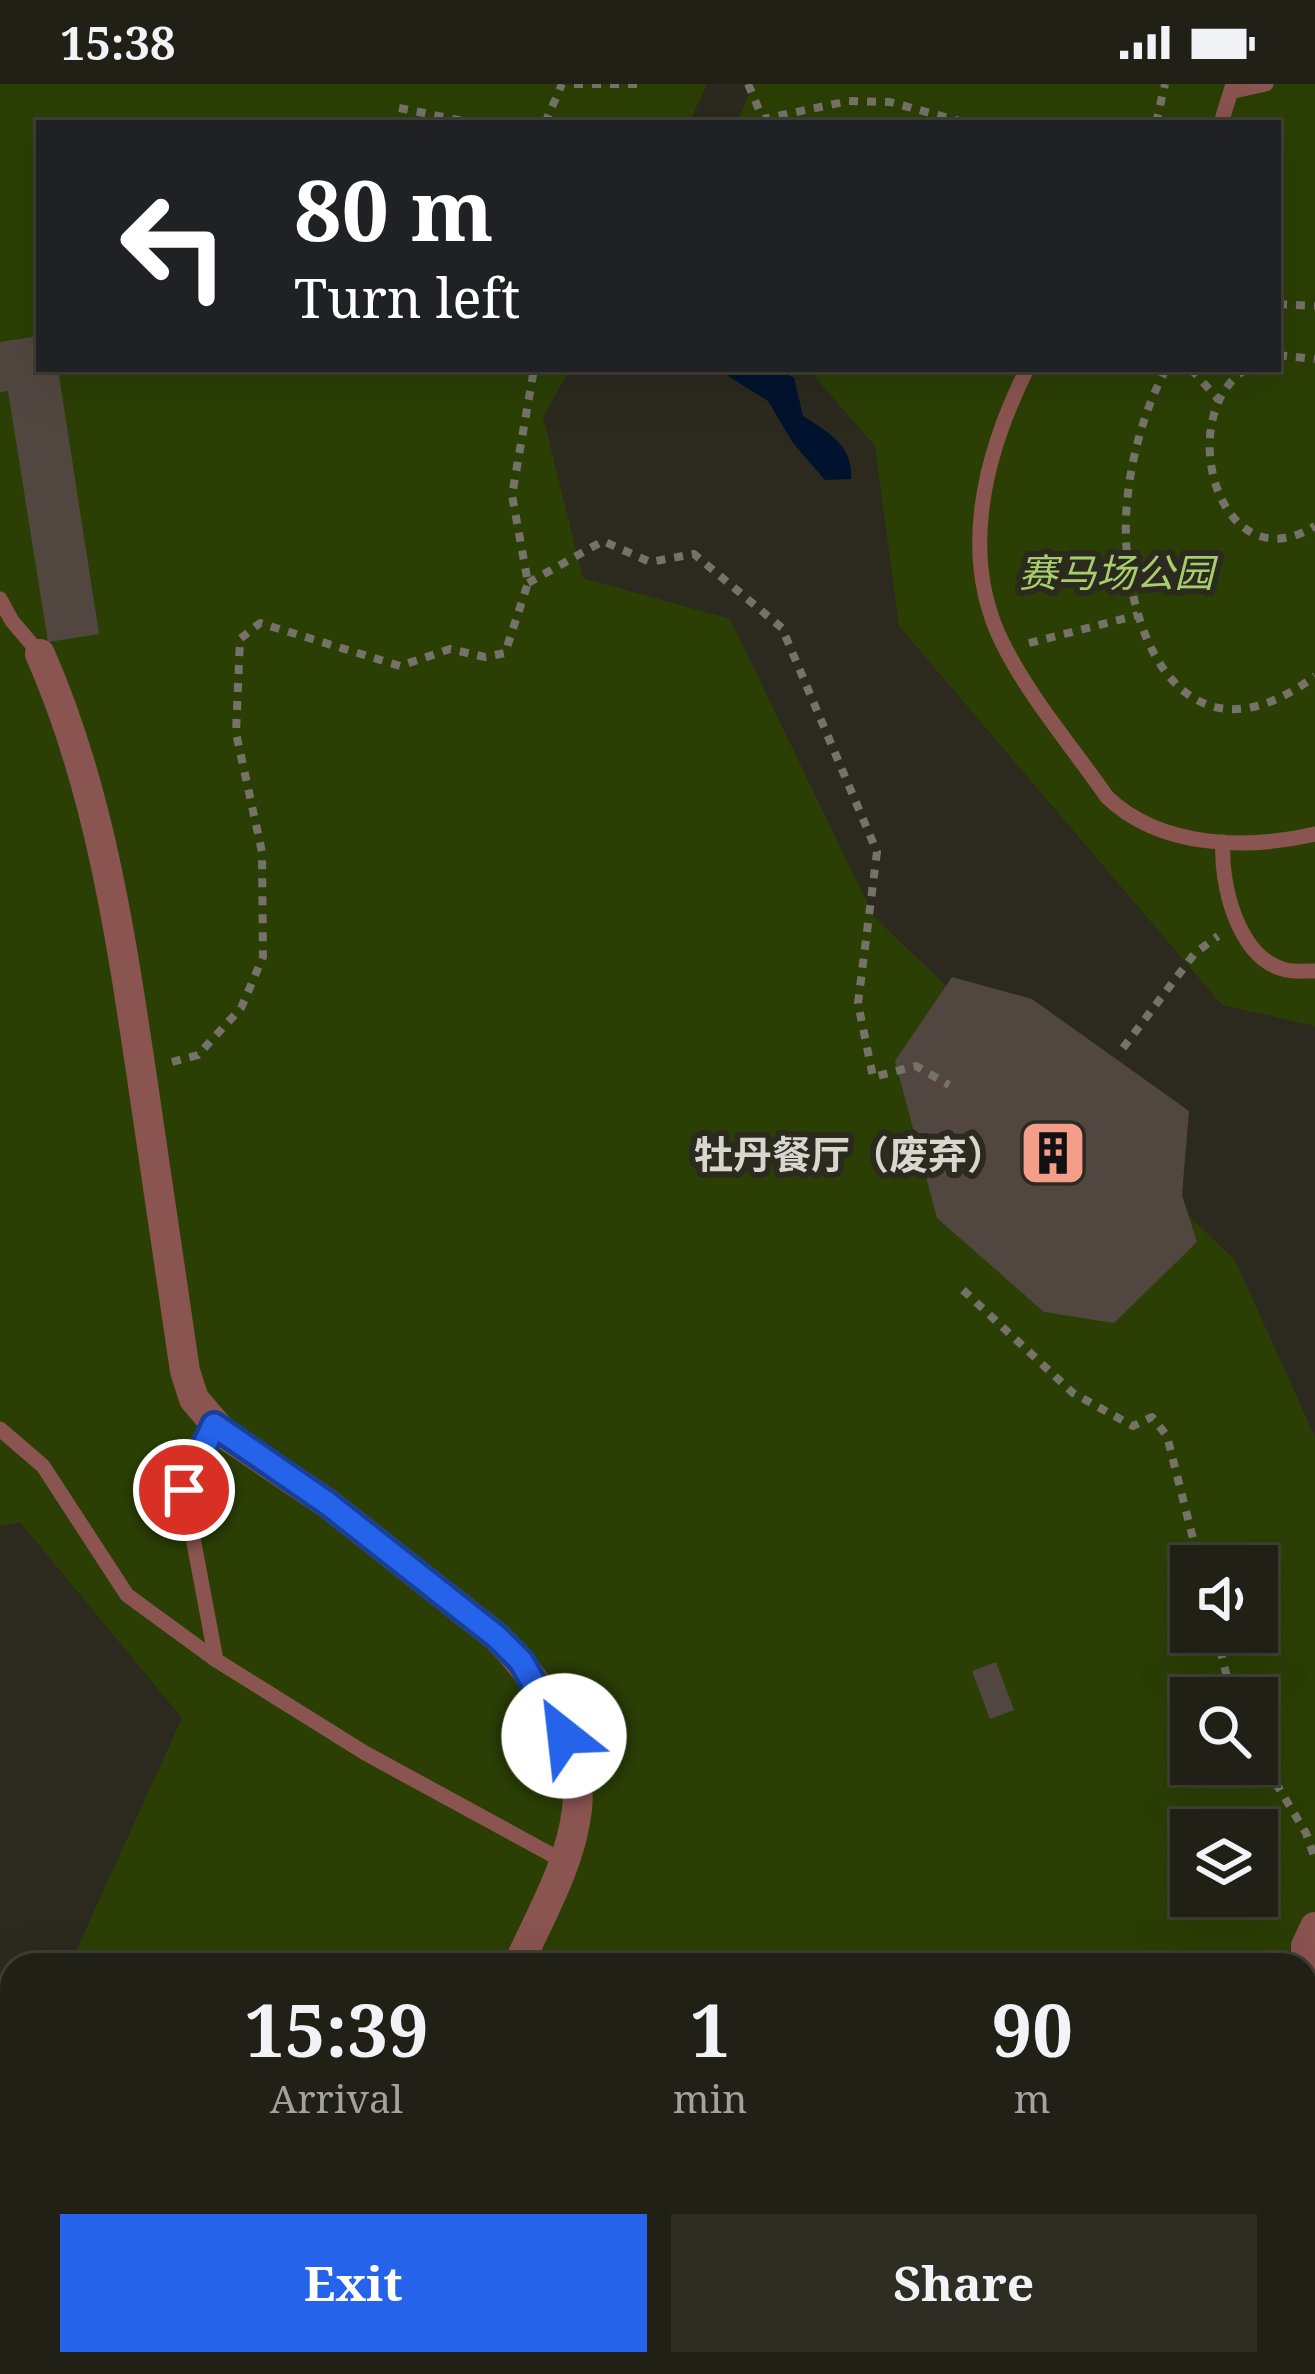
<!DOCTYPE html>
<html lang="en">
<head>
<meta charset="utf-8">
<style>
  :root { --surface:#212017; --page:#2d2d24; --text:#f1f3f6; --muted:#a2a3a1; --line:#3e3e36; --accent:#2563eb }
  body { margin:0; font-family:"Noto Serif","Noto Sans SC",serif; background:var(--page); color:var(--text); height:100vh; display:flex; flex-direction:column; font-size:45px; white-space:nowrap }
  * { box-sizing:border-box; margin:0 }
  p { font-size:39px; color:var(--muted) }
  .icon { flex:none; width:66px; height:66px; fill:none; stroke:currentColor; stroke-width:2; stroke-linecap:round; stroke-linejoin:round }
  .map { position:relative; flex:1; overflow:hidden }
  .details { position:absolute; left:0px; top:1869px; width:1317px; height:423px; display:flex; flex-direction:column; background:var(--surface); border-radius:36px 36px 0 0; box-shadow:0 12px 48px #0002,0 0 0 3px var(--line) }
  .details>* { flex:none }
  .hud { position:absolute; left:36px; top:36px; width:1245px; height:252px; border-radius:0px; box-shadow:0 12px 48px #0002,0 0 0 3px var(--line); background:#202124; color:#fff; overflow:hidden }
  .buttons { position:absolute; left:1170px; top:1461px; display:grid; gap:24px }
  .buttons a { display:grid; place-items:center; width:108px; height:108px; border-radius:0px; background:var(--surface); box-shadow:0 12px 48px #0002,0 0 0 3px var(--line); font-size:60px }
  .pin { position:absolute; display:grid; place-items:center; width:102px; height:102px; color:#fff; margin:-51px; border:6px solid #fff; border-radius:50%; box-shadow:0 3px 12px #0007 }
  .me { position:absolute; width:132px; margin:-66px; rotate:331deg; stroke-linejoin:round; filter:drop-shadow(0 0 9px #0008) }
  .turn { display:flex; align-items:center; gap:42px; height:252px; padding:0 60px; font-size:54px }
  .turn .icon { width:156px; height:156px; stroke-width:2.5 }
  .turn b { display:block; font-size:84px; line-height:102px }
  .eta { display:flex; justify-content:space-evenly; align-items:center; height:204px; text-align:center }
  .eta b { font-size:72px; font-weight:700; line-height:84px }
  .action { display:flex; gap:24px; margin-top:auto; padding:24px 60px }
  .action a { flex:1; height:138px; border-radius:0px; background:var(--accent); color:#fff; font-size:48px; font-weight:700; line-height:138px; text-align:center }
  .action a+a { background:var(--page); color:var(--text) }
  .status { display:flex; justify-content:space-between; align-items:center; height:84px; padding:0 60px; background:var(--surface); direction:ltr }
  .status svg { height:33px; fill:currentColor }
  .map>svg:first-child { display:block }
  .green { fill:#2b3f05; fill-rule:evenodd }
  .water { fill:#00132e }
  .building { fill:#524740 }
  .lines { fill:none; stroke-linecap:round; stroke-linejoin:round }
  .path { stroke:#747269; stroke-width:8; stroke-dasharray:9 9; stroke-linecap:butt }
  .lane { stroke:#8a5450; stroke-width:15 }
  .street { stroke:#8a5450; stroke-width:30 }
  .route-casing { stroke:#184099; stroke-width:30 }
  .route { stroke:#2563eb; stroke-width:21 }
  .labels { text-anchor:middle; dominant-baseline:central; stroke-width:12; stroke-linejoin:round; paint-order:stroke }
  .park-label { font-size:39px; font-style:italic; fill:#a6ce6c; stroke:#2c2a1f }
  .poi-label { font-size:39px; font-weight:bold; fill:#d7d6cf; stroke:#2c2a1f; text-anchor:end }
</style>
</head>
<body>
<div class="status"><b>15:38</b><svg viewBox="0 0 49 12"><path d="M0 12V9h3v3zM5 12V6h3v6zM10 12V3h3v9zM15 12V0h3v12zM26 1h20v11H26zM47 4h2v5h-2z"/></svg></div>
<div class="map">
<svg width="1315" height="2290" viewBox="0 0 1315 2290">
  <rect width="100%" height="100%" fill="#2c2a1f"/>
  <path class="green" d="M0,0H707L689,39H39V285H570L543,333L583,494L730,535L874,833L1235,1176L1315,1353V2290H0V2105L12,2107V2280H1305V1881H76L71,1878L182,1634L20,1438L0,1442ZM1191,1482H1257V1548H1191ZM1191,1614H1257V1680H1191ZM1191,1746H1257V1812H1191Z
    M753,0H1315V942L1222,921L899,542L875,362L808,285H1278V39H737Z"/>
  <path class="water" d="M717,285H780L794,294L803,332C829,349 853,361 851,395L825,396L793,359L768,317Z"/>
  <path class="building" d="M39,252V285H58L99,550L48,558L8,307L0,308V258Z
    M952,893L1032,915L1189,1027L1182,1111L1197,1158L1114,1239L1044,1228L937,1134L895,977Z
    M996,1578L1014,1626L990,1635L972,1587Z"/>
  <g class="lines">
    <path class="path" d="M574,0H644
      M748,0L763,35L849,17L890,18L967,39
      M399,24L474,39
      M545,39L562,0
      M1156,39L1165,0
      M1278,220L1315,222
      M1278,271L1315,275
      M1166,285C1140,333 1124,399 1126,454C1130,567 1192,684 1315,592
      M1191,285L1219,316
      M1246,285C1172,332 1219,502 1315,442
      M528,499L603,457L650,478L694,470L782,544L877,768L858,919L873,993L916,982L949,1001
      M1029,559L1138,531
      M1123,964L1195,869L1218,852
      M172,978L198,971L241,924L263,873L262,768L236,649L240,555L260,539L400,582L450,565L485,573L505,569L528,499L512,411L534,285
      M963,1206L1073,1309L1133,1342L1152,1333L1167,1352L1200,1482
      M1216,1548L1232,1614
      M1257,1668L1306,1749L1315,1775"/>
    <path class="lane" d="M1234,7L1266,0
      M1221,39L1233,0
      M1027,285C985,369 958,471 1003,560C1030,614 1073,664 1107,713C1160,764 1247,766 1315,750
      M0,515L12,537L40,570
      M1223,758C1220,800 1238,875 1286,886C1295,888 1306,887 1315,887
      M214,1341L184,1406L216,1576
      M0,1345L43,1382L127,1511L216,1576L365,1669L565,1778
      M1305,2041L1315,2058
      M1305,2159L1315,2124
      M1245,2280L1246,2290"/>
    <path class="street" d="M40,570C98,701 120,846 141,987C156,1087 171,1187 185,1287L194,1315L223,1349L327,1419L497,1553C538,1594 584,1664 577,1725C571,1780 540,1832 518,1881
      M1305,1976L1306,1862L1315,1843
      M795,2290L796,2280
      M1052,2290L1062,2280"/>
  </g>
  <g class="lines">
    <defs>
      <path id="route" d="M184,1406L214,1341L327,1419L497,1553L521,1577L564,1652"/>
    </defs>
    <use href="#route" class="route-casing"/>
    <use href="#route" class="route"/>
  </g>
  <defs>
    <symbol id="building-square" viewBox="-11 -11 22 22"><rect x="-9" y="-9" width="18" height="18" rx="4" fill="#f49e89" stroke="#2c2a1f"/><path d="M-4-6H4V6H1V3H-1V6H-4ZM-2.5-4.3h1.7v1.8h-1.7ZM.8-4.3h1.7v1.8H.8ZM-2.5-1h1.7V.8h-1.7ZM.8-1h1.7V.8H.8Z" fill="#111"/></symbol>
  </defs>
  <g fill-rule="evenodd">
    <use href="#building-square" x="1015" y="1031" width="76" height="76"/>
  </g>
  <g class="labels">
    <g class="park-label">
      <text x="1116" y="487">赛马场公园</text>
    </g>
    <g class="poi-label">
      <text x="1006" y="1069">牡丹餐厅（废弃）</text>
    </g>
  </g>
</svg>
<div class="buttons">
<a><svg class="icon" aria-label="sound" viewBox="0 0 24 24"><path d="M4 9h4l5-4v14l-5-4H4zM17 9q2 3 0 6"/></svg></a>
<a><svg class="icon" aria-label="search" viewBox="0 0 24 24"><circle cx="10" cy="10" r="6"/><path d="M15 15l6 6"/></svg></a>
<a><svg class="icon" aria-label="layers" viewBox="0 0 24 24"><path d="M12 4l9 5-9 5-9-5zM3 14l9 5 9-5"/></svg></a>
</div>
<div class="pin" style="left:184px;top:1406px;background:#d93025"><svg class="icon" aria-label="arrive" viewBox="0 0 24 24"><path d="M6 21V4h12l-3 4 3 4H6"/></svg></div>
<svg class="me" style="left:564px;top:1652px" viewBox="-20 -20 40 40"><circle r="19" fill="#fff"/><path d="M0-13L10 11 0 6-10 11z" fill="#2563eb"/></svg>
<div class="hud">
<div class="turn"><svg class="icon" aria-label="left" viewBox="0 0 24 24"><path d="M17 20v-9H6M10 6l-5 5 5 5"/></svg><div><b>80 m</b>Turn left</div></div>
</div>
<section class="details">
<div class="eta">
<div><b>15:39</b><p>Arrival</p></div>
<div><b>1</b><p>min</p></div>
<div><b>90</b><p>m</p></div>
</div>
<div class="action"><a>Exit</a><a>Share</a></div>
</section>
</div>
</body>
</html>
